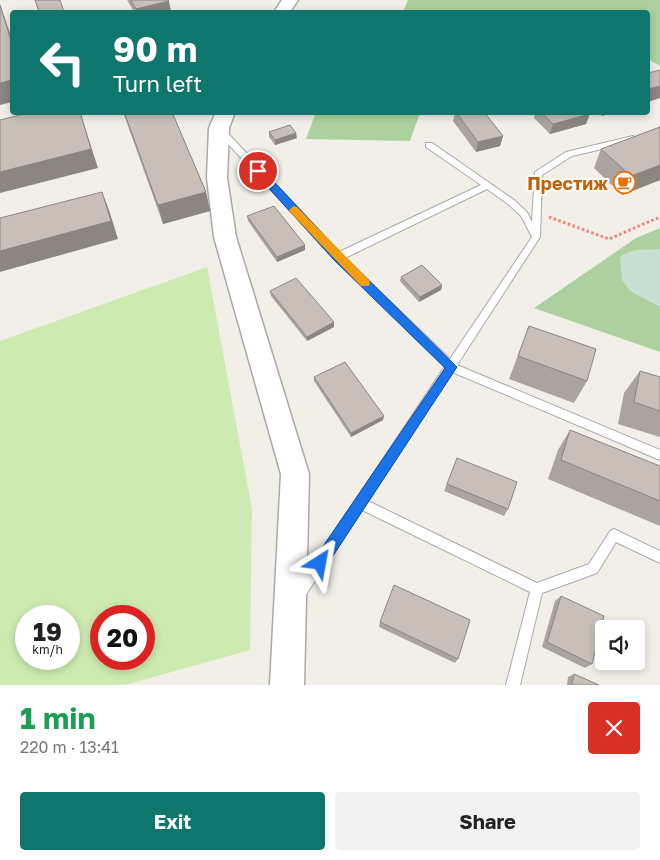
<!DOCTYPE html>
<html lang="en">
<head>
<meta charset="utf-8">
<style>
  :root { --surface:#fff; --page:#f2f2f2; --text:#222; --muted:#767676; --accent:#0f766e }
  body { margin:0; font-family:"Golos Text",sans-serif; background:var(--page); color:var(--text); height:100vh; display:flex; flex-direction:column; font-size:19px; white-space:nowrap }
  * { box-sizing:border-box; margin:0 }
  p { font-size:16px; color:var(--muted) }
  .icon { flex:none; width:28px; height:28px; fill:none; stroke:currentColor; stroke-width:2; stroke-linecap:round; stroke-linejoin:round }
  .map { position:relative; height:685px; overflow:hidden }
  .panel { display:flex; flex-direction:column; background:var(--surface); flex:1 }
  .panel>* { flex:none }
  .banner { position:absolute; left:10px; top:10px; width:640px; height:105px; border-radius:5px; box-shadow:0 2px 8px #0003; background:#0f766e; color:#fff; overflow:hidden }
  .tools { position:absolute; left:595px; top:620px; display:grid; gap:10px }
  .tools a { display:grid; place-items:center; width:50px; height:50px; border-radius:5px; background:var(--surface); box-shadow:0 2px 8px #0003; font-size:25px }
  .speed { position:absolute; left:15px; top:605px; display:flex; gap:10px; font-size:25px; font-weight:700; text-align:center }
  .speed>* { display:grid; place-content:center; width:65px; height:65px; border-radius:50%; background:var(--surface); box-shadow:0 2px 8px #0003; line-height:1 }
  .speed small { font-size:12px; font-weight:400 }
  .speed .limit { border:8px solid #d22; background:#fff; color:#111 }
  .pin { position:absolute; display:grid; place-items:center; width:42px; height:42px; color:#fff; margin:-21px; border:2px solid #fff; border-radius:50%; box-shadow:0 1px 5px #0007 }
  .me { position:absolute; width:55px; margin:-28px; rotate:34deg; stroke-linejoin:round; filter:drop-shadow(0 0 4px #0008) }
  .turn { display:flex; align-items:center; gap:18px; height:105px; padding:0 20px; font-size:22px }
  .turn .icon { width:65px; height:65px; stroke-width:2.5 }
  .turn b { display:block; font-size:35px; line-height:42px }
  .round { display:grid; place-items:center; flex:none; width:52px; height:52px; border-radius:5px; background:var(--page) }
  .overview { display:flex; align-items:center; justify-content:space-between; height:85px; padding:0 20px }
  h1 { font-size:30px; font-weight:700; line-height:38px; color:#1e9e55 }
  .button { display:flex; gap:10px; margin-top:auto; padding:10px 20px }
  .button a { flex:1; height:58px; border-radius:5px; background:var(--accent); color:#fff; font-size:20px; font-weight:700; line-height:58px; text-align:center }
  .button a+a { background:var(--page); color:var(--text) }
  .map>svg:first-child { display:block }
  .grass { fill:#cdebb0; fill-rule:evenodd }
  .forest { fill:#add19e }
  .wetland { fill:#c6e0d4 }
  .lines { fill:none; stroke-linecap:round; stroke-linejoin:round }
  .service-casing { stroke:#a9a9a9; stroke-width:2 }
  .tertiary-casing { stroke:#a9a9a9; stroke-width:3 }
  .path { stroke:#fa8072; stroke-width:3; stroke-dasharray:2.5 2.5; stroke-linecap:butt }
  .service { fill:#fff; fill-rule:evenodd }
  .tertiary { fill:#fff; fill-rule:evenodd }
  .wall { fill:#aba49e }
  .shaded-wall { fill:#8b8681 }
  .building { fill:#c7bfb8; stroke:#8b8681 }
  .route { fill:#1a73e8; stroke:#114b97 }
  .slow { fill:#f59e0b }
  .labels { text-anchor:middle; dominant-baseline:central; stroke-width:4; stroke-linejoin:round; paint-order:stroke }
  .food-label { font-size:18px; font-weight:bold; fill:#c56008; stroke:#fff; text-anchor:end }
</style>
</head>
<body>
<div class="map">
<svg width="660" height="685" viewBox="0 0 660 685">
  <rect width="100%" height="100%" fill="#f2efe9"/>
  <path class="grass" d="M207,267L252,509L250,650L125,685H0V341ZM26,616H69V659H26ZM101,616H144V659H101Z"/>
  <path class="forest" d="M408,0H660V66L648,59V12H403Z
    M316,112H420V113L410,141L306,139Z
    M660,228V352L534,308L636,238Z"/>
  <path class="wetland" d="M660,249V307L630,291L622,280L620,256L635,250Z"/>
  <g class="lines">
    <defs>
      <path id="service" d="M216,127H222L339,252L481,185L426,147V143H432L514,200L527,212L532,222L535,172L566,152L633,136L637,139L633,142L572,156L542,175L540,237L457,365L660,450V460L452,372L368,501L537,583L589,564L610,531L614,529L660,551V563L616,542L597,573L542,593L520,685H506L530,592L362,510L303,599L299,601L295,599L293,595L295,591L445,366L335,259L216,131ZM487,189L508,204L521,216L532,237L450,359L345,258Z"/>
      <path id="tertiary" d="M282,0H298L290,12H274Z
        M216,112H235L229,128L227,178L236,237L309,474L304,685H270L281,474L214,237L207,178L209,128Z"/>
    </defs>
    <use href="#service" class="service-casing"/>
    <use href="#tertiary" class="tertiary-casing"/>
    <path class="path" d="M549,217L609,239L660,217"/>
    <use href="#service" class="service"/>
    <use href="#tertiary" class="tertiary"/>
  </g>
  <path class="wall" d="M127,0H168L171,12H134Z
    M123,112H172L206,192L210,211L163,224Z
    M455,112H484L503,136L500,146L476,152L453,121Z
    M535,112H588L586,124L550,134L534,118Z
    M598,112H613L602,116Z
    M660,127V180L622,195L594,168L601,149Z
    M269,132L297,138L275,145L269,137Z
    M247,216L305,245V250L277,262L248,221Z
    M401,277L442,285L441,290L419,302L400,281Z
    M270,291L334,327L307,341L271,296Z
    M529,326L587,381L574,403L509,379Z
    M640,371L660,377V437L618,424L624,393Z
    M314,377L383,420L351,437L314,381Z
    M570,430L660,466V526L548,479L558,450Z
    M457,458L508,509L504,516L444,491Z
    M561,596L592,664L585,668L542,647L555,601Z
    M380,622L458,659L455,663L379,627Z
    M574,674L599,685H567L568,677Z"/>
  <path class="shaded-wall" d="M169,1L171,12H137L136,9Z
    M0,4L12,39V43L0,5Z
    M12,80V102L0,105V83Z
    M660,86V98L648,102V89Z
    M80,112L98,168L0,193V172Z
    M603,112H613L602,116Z
    M590,114L586,124L550,134L553,124Z
    M296,133L297,138L275,145V140Z
    M503,136L500,146L476,152L478,142Z
    M660,165V180L622,195L631,176Z
    M102,192L109,210L118,239L0,272V251Z
    M206,192L210,211L163,224L158,205Z
    M305,245V250L277,262V257Z
    M442,285L441,290L419,302L420,297Z
    M334,322V327L307,341V337Z
    M384,416L383,420L351,437V433Z"/>
  <path class="building" d="M35,0H60L64,12H39Z
    M131,0H168L169,1L136,9Z
    M0,5L12,43V80L0,83Z
    M660,70V86L648,89V73Z
    M32,112H80L91,149L0,172V120Z
    M124,112H172L206,192L158,205Z
    M456,112H484L503,136L478,142Z
    M541,112H588L590,114L553,124Z
    M290,125L296,133L275,140L269,132Z
    M660,127V165L631,176L601,149Z
    M102,192L111,221L0,251V218Z
    M274,206L305,245L277,257L247,216Z
    M422,265L442,285L420,297L401,277Z
    M296,278L334,322L307,337L270,291Z
    M529,326L596,349L587,381L518,356Z
    M345,362L384,416L351,433L314,377Z
    M640,371L660,377V411L634,402Z
    M570,430L660,466V501L561,460Z
    M457,458L517,482L508,509L447,484Z
    M394,585L470,620L458,659L380,622Z
    M561,596L604,616L592,664L547,642Z
    M574,674L599,685H572Z"/>
  <path class="route" d="M258,168L262,169L342,254L457,367L325,568L320,570L315,568L313,563L315,558L445,368L334,260L255,173V169Z"/>
  <path class="slow" d="M294,206L297,207L369,280L370,283L369,286H361L290,212L289,210Z"/>
  <defs>
    <symbol id="cafe-ring" viewBox="-11 -11 22 22"><circle r="9.5" fill="#fff" stroke="#e8710a" stroke-width="1.5"/><path d="M-5.5-4.5H6V0H3Q3 3.5 0 3.5H-2.5Q-5.5 3.5-5.5 0ZM3-3.2v2h1.7v-2ZM-6 4.5H4V6H-6Z" fill="#e8710a"/></symbol>
  </defs>
  <g fill-rule="evenodd">
    <use href="#cafe-ring" x="612" y="170" width="25" height="25"/>
  </g>
  <g class="labels">
    <g class="food-label">
      <text x="608" y="183">Престиж</text>
    </g>
  </g>
</svg>
<div class="tools">
<a><svg class="icon" aria-label="sound" viewBox="0 0 24 24"><path d="M4 9h4l5-4v14l-5-4H4zM17 9q2 3 0 6"/></svg></a>
</div>
<div class="speed"><div>19<small>km/h</small></div><div class="limit">20</div></div>
<div class="pin" style="left:258px;top:171px;background:#d93025"><svg class="icon" aria-label="arrive" viewBox="0 0 24 24"><path d="M6 21V4h12l-3 4 3 4H6"/></svg></div>
<svg class="me" style="left:320px;top:563px" viewBox="-20 -20 40 40"><path d="M0-17L14 15 0 8-14 15z" fill="#1a73e8" stroke="#fff" stroke-width="4"/></svg>
<div class="banner">
<div class="turn"><svg class="icon" aria-label="left" viewBox="0 0 24 24"><path d="M17 20v-9H6M10 6l-5 5 5 5"/></svg><div><b>90 m</b>Turn left</div></div>
</div>
</div>
<section class="panel">
<div class="overview"><div><h1>1 min</h1><p>220 m · 13:41</p></div><a class="round" style="background:#d93025;color:#fff"><svg class="icon" aria-label="close" viewBox="0 0 24 24"><path d="M6 6l12 12M18 6L6 18"/></svg></a></div>
<div class="button"><a>Exit</a><a>Share</a></div>
</section>
</body>
</html>
